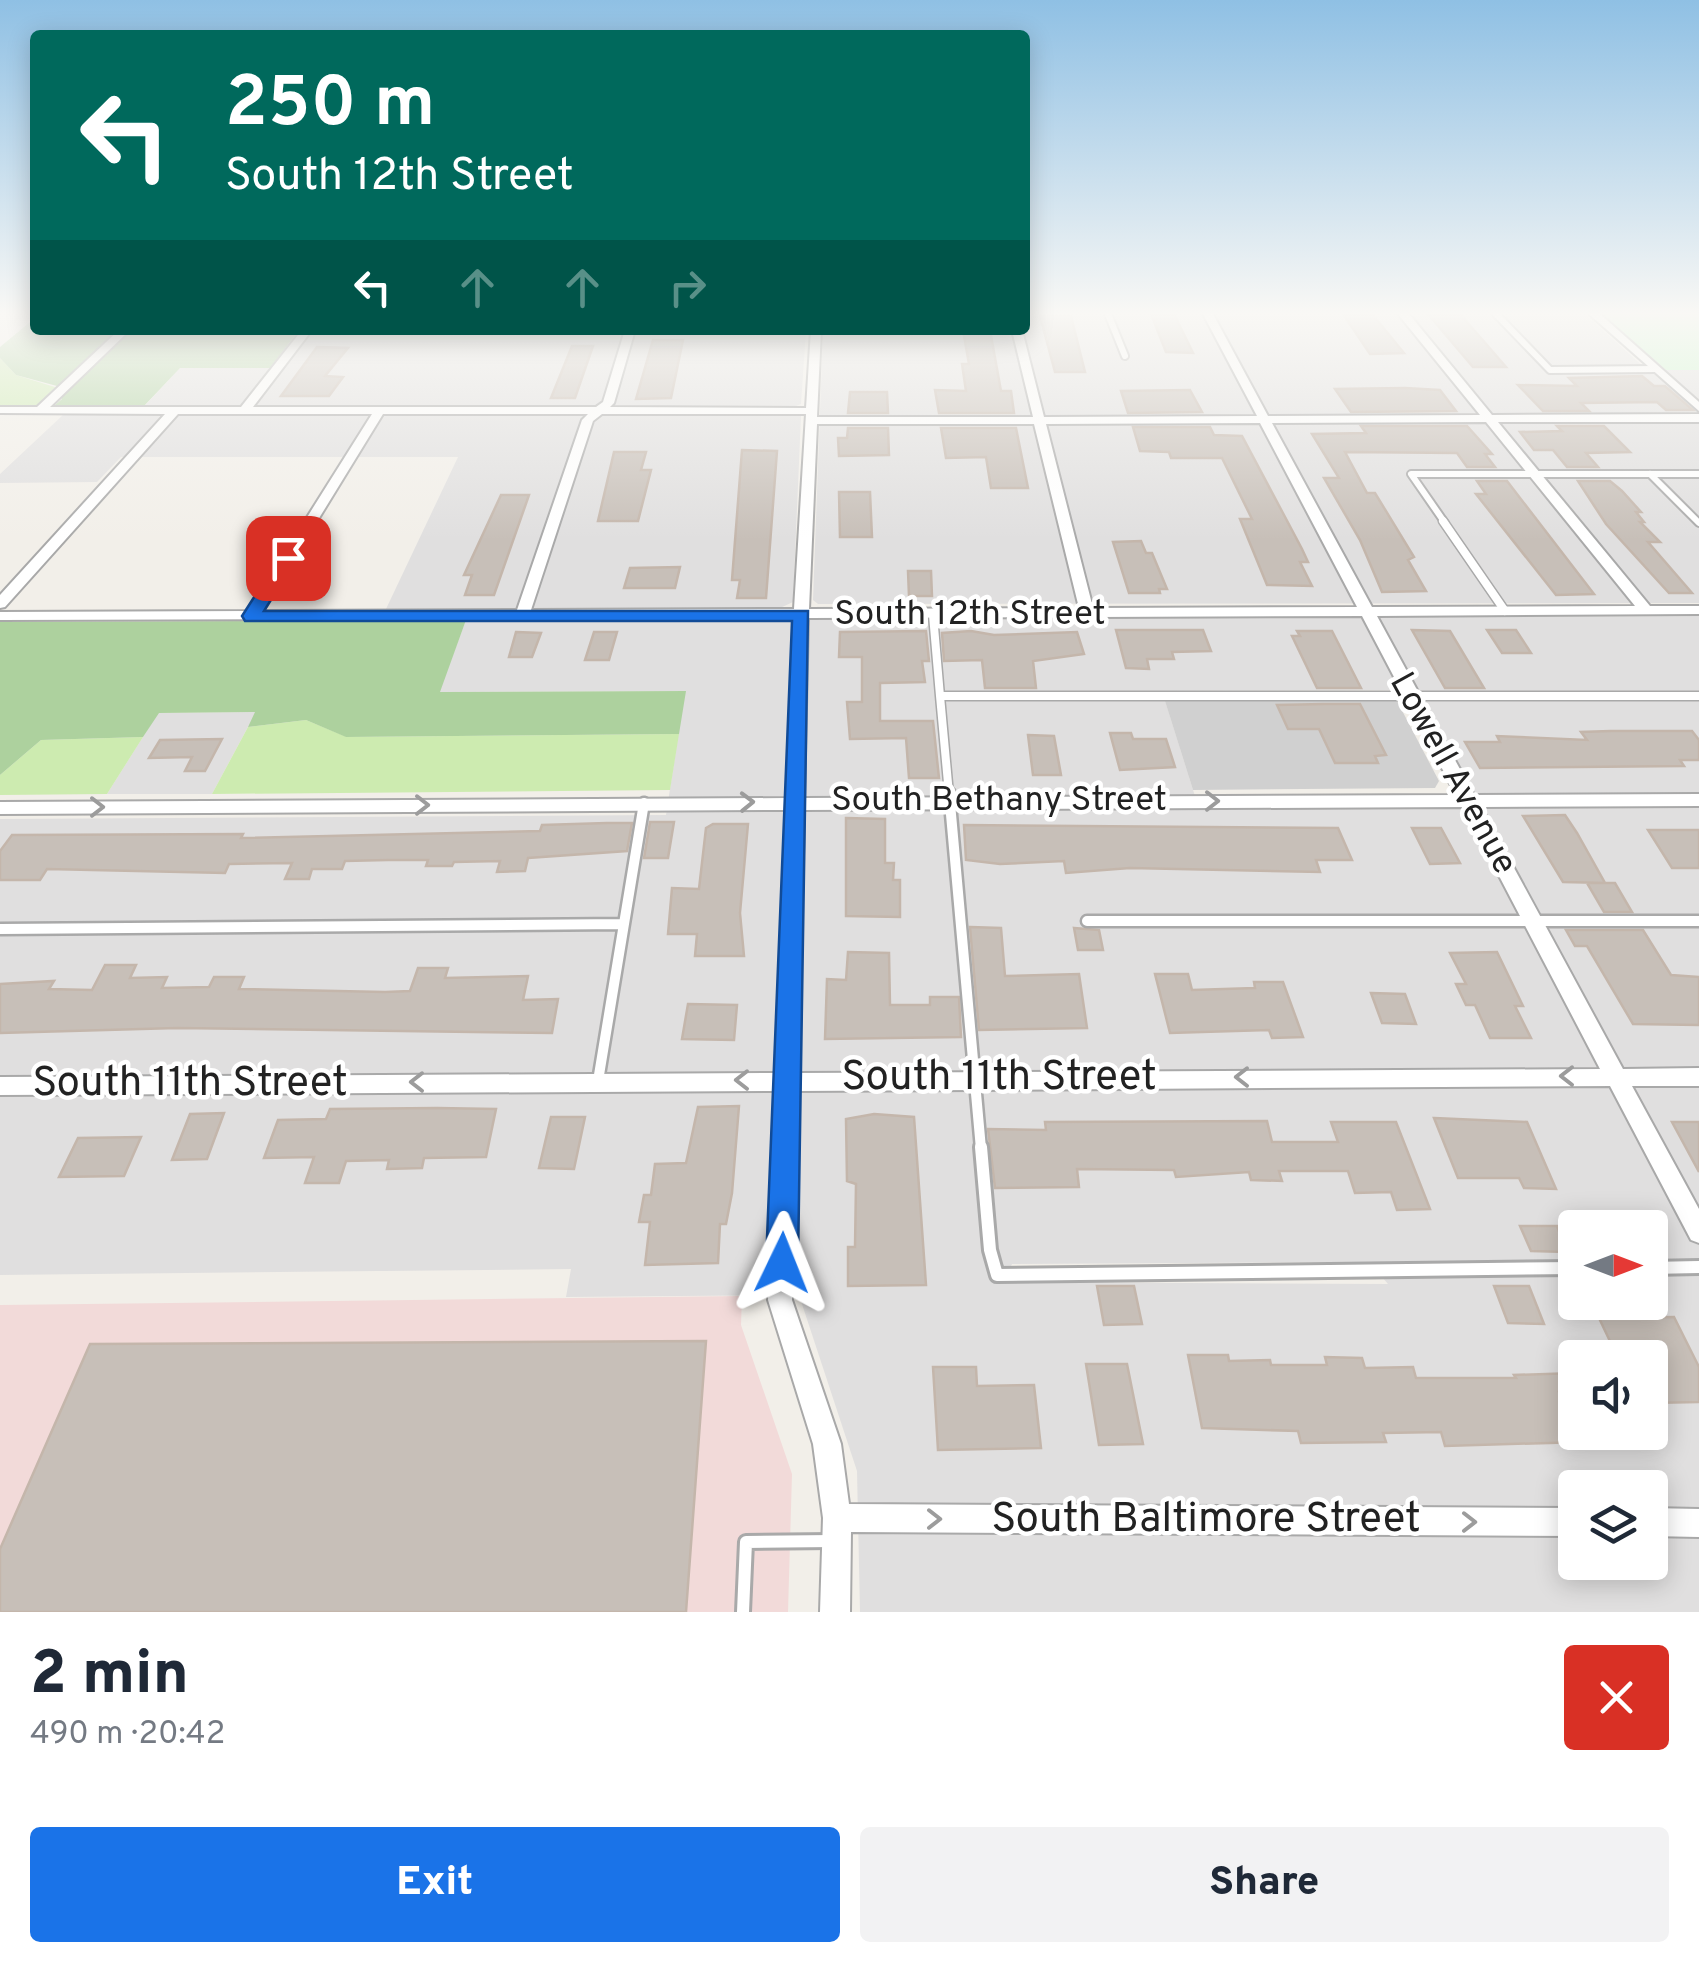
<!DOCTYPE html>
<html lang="en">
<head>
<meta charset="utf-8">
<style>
  :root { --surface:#fff; --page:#f2f2f3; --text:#1f2937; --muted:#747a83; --accent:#1a73e8 }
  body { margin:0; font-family:Overpass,sans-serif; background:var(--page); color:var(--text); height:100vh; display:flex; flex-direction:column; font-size:38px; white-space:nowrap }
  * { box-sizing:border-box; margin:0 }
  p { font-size:32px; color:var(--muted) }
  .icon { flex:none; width:55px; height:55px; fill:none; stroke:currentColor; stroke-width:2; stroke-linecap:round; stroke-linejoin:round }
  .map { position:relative; height:1612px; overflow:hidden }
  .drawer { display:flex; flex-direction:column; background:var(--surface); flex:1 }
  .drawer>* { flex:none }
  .hud { position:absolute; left:30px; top:30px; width:1000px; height:305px; border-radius:10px; box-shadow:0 5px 25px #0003; background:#00695c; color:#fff; overflow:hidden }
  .needle { width:65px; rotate:90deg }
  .controls { position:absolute; left:1558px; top:1210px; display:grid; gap:20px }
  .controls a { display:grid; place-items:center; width:110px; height:110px; border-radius:10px; background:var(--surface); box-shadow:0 5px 25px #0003; font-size:50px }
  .pin { position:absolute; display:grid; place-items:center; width:85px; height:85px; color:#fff; margin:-42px; border-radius:20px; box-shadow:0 5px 15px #0006 }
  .me { position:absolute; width:110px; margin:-55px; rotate:2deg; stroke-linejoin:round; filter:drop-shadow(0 0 8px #0008) }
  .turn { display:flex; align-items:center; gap:35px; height:210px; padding:0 30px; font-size:45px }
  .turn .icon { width:130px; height:130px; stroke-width:2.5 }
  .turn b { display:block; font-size:70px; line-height:85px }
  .lanes { display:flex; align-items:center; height:95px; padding:0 30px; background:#0003; justify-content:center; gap:50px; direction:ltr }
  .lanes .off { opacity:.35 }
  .round { display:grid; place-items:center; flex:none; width:105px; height:105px; border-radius:10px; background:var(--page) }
  .summary { display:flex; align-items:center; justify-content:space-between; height:170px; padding:0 30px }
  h1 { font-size:60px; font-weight:800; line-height:75px }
  .primary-button { display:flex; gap:20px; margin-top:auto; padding:20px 30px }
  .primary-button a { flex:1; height:115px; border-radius:10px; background:var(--accent); color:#fff; font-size:40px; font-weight:800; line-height:115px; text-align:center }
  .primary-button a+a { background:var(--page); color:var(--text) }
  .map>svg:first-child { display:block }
  .residential { fill:#e0dfdf; fill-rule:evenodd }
  .commercial { fill:#f2dad9 }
  .religious { fill:#d0d0d0 }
  .grass { fill:#cdebb0 }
  .forest { fill:#add19e }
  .park { fill:#c8facc }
  .building { fill:#c7bfb8; stroke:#c4b6ab; stroke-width:2.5 }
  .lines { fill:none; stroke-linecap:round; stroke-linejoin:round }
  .lane-far3-casing { stroke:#a9a9a9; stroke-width:10 }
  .lane-far2-casing { stroke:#a9a9a9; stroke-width:11 }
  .lane-far1-casing { stroke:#a9a9a9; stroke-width:15 }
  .lane-casing { stroke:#a9a9a9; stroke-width:18 }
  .street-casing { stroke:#a9a9a9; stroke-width:4 }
  .lane-far3 { stroke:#fff; stroke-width:6 }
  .lane-far2 { stroke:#fff; stroke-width:8 }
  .lane-far1 { stroke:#fff; stroke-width:10 }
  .lane { stroke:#fff; stroke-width:12 }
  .street { fill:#fff; fill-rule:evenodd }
  .oneway { stroke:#9c9c9c }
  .route { fill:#1a73e8; stroke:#114b97; stroke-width:2.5 }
  .labels { text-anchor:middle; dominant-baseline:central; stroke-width:9; stroke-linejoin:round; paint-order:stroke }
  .street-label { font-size:35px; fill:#222; stroke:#fff }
  .near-street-label { font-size:42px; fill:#222; stroke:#fff }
</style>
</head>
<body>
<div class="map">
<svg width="1699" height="1612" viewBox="0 0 1699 1612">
  <rect width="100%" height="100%" fill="#f2efe9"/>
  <path class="residential" d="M1025,314H1585L1647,370H1699V413H1695L1699,417V603L818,604L813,600L823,330H1025Z
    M315,330H806L801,404L793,407L350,405L346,412L801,416L793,602L780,608L386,609L458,457H121L97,482L0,483V474L64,414L138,413L180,368L286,367Z
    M1699,616V1612H860L857,1471L799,1295L566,1297L571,1269L0,1275V819L666,815L685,691L439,692L466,620ZM1416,690L1478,806L1199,809L1162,691ZM1575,1228H1650V1302H1575ZM1369,1262L1388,1284L1003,1282L1012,1264ZM1575,1358H1650V1432H1575ZM1575,1488H1650V1562H1575Z
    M256,712L212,794H107L158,713Z"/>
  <path class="commercial" d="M742,1296L741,1325L792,1474L788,1612H0V1305Z"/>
  <path class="religious" d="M1396,699L1439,781L1435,788L1193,790L1165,701Z"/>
  <path class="grass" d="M0,358L16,375L58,388L36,407H0Z
    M306,720L347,737L679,734L670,790L212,794L248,727Z
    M143,737L107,794L0,795V775L41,740Z"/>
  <path class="forest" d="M30,322H35V330H299L270,368H180L144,406L60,407L55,405L62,399L57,386L16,375L0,358V347Z
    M466,620L440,692L686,691L679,734L346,737L306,720L248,727L255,712L159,713L143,737L41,740L0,775V622Z"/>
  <path class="park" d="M1602,314H1699V370H1666Z"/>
  <path class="building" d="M1151,314H1174L1193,353L1166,352Z
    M1343,314H1372L1404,353L1370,354Z
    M1428,314H1460L1506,367H1473Z
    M1040,316H1071L1085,372H1055Z
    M963,330H990L1001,391H1011L1014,413H939L935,390L966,391L962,364H969Z
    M653,340H683L671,398L636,399Z
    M572,346H593L575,398H551Z
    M317,347L348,348L325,376L343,377L329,396H281Z
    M1642,376L1654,386H1665L1693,410H1666L1657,402L1581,403L1589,411H1543L1518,385L1577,386L1569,378Z
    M1405,388L1440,390L1456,411L1351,412L1335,389Z
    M1190,390L1202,412L1128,413L1121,391Z
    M850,392H887L888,413H848Z
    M1361,426H1467L1492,454H1485L1495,467H1467L1457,453L1345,452L1367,493H1375L1414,557L1408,560L1426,591L1382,592L1360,540L1324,478H1339L1312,434L1366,433Z
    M1557,426H1604L1630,452L1586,453L1598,467H1567L1553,450H1534L1520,432L1562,431Z
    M1133,427H1210L1214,435L1242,436L1302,549L1308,562H1300L1312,586L1267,585L1240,519H1252L1222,458H1171L1169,452L1140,451Z
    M848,428H888L889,455L839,456L838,438H847Z
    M941,428H1016L1028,488H991L986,457L946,458Z
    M742,450L777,451L766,598H737L740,580H732Z
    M614,452H646L641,470H651L638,521H598Z
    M1477,481H1507L1594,594L1556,595L1476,494H1486Z
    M1578,481H1610L1622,491L1641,512H1636L1644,522H1640L1660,542H1648L1692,593H1669L1606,524Z
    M839,492H870L872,537H840Z
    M501,495H529L494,595H465L472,575H464Z
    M1141,541L1146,553H1152L1167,589H1159L1160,593H1129L1113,542Z
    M680,567L675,588H624L630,568Z
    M908,571H931L932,596H909Z
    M1116,630H1203L1211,651L1172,652L1174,659H1147L1149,669L1126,668Z
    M1412,630L1450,631L1484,688H1445Z
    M1487,630H1516L1531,653H1502Z
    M926,631L929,661H922L925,682L880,683V721H933L939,778H909L906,738L850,739L847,702H862V657H839L840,632Z
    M971,631L994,635L1077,632L1084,654L1033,661L1036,688H985L982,660L944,661L942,633Z
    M1297,631H1332L1361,688H1317L1292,636H1300Z
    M516,632L541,633L532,657H509Z
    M594,632H617L609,660H585Z
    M1324,704H1360L1386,755L1375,756L1378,763H1335L1319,729H1288L1277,705Z
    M1611,731H1692L1699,740V760H1680L1684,766L1480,768L1465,742H1500L1497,736L1587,740L1581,732Z
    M1110,733H1131L1133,739H1166L1175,767L1120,770Z
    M1028,735L1054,736L1061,775H1033Z
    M222,739L205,771H185L192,757L149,758L160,740Z
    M1565,815L1577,833L1605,883L1563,882L1523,816Z
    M846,818L885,819V863H894L893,880H900V917L846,916Z
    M650,822H674L668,858H644Z
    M607,823H632L627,851L528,858L525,871L497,872L500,861L454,862L452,866H426L428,860H388L345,861L342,869H312L309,879H285L292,863L229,864L225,873L47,869L40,880H0V851L12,835L243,834L241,838L540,831L542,825Z
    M713,824H748L740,913L744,956H695L697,934H668L672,888L699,889L706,828Z
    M964,825L1338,828L1352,860H1316L1320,872L1130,868L1066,873L1064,861L1000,864L966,860Z
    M1412,828H1441L1460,863L1430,864Z
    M1648,830H1699V868H1672Z
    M1587,883H1615L1632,912H1604Z
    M970,927L1001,928L1005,976L1079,974L1087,1028L979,1030Z
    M1074,928L1099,930L1103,950H1078Z
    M1566,930H1643L1671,975L1699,977V1025L1633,1024L1587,946H1575Z
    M848,952L889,953L890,1005H930V997H959L961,1037L825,1039L827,979L846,980Z
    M1497,952L1523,1006H1515L1531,1038H1490L1475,1005H1466L1456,984H1466L1450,953Z
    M105,965H136L130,978L167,977L162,988L209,987L214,977H244L239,989L385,992L410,991L418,968H448L445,978L528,976L523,1000L558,999L552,1033L177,1028L0,1033V984L54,981L49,989L92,990Z
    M1155,974H1188L1192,990L1255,988L1254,982H1283L1303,1037L1272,1038L1269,1030L1170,1033Z
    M1371,993L1405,994L1416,1024L1382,1023Z
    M688,1004L737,1005L734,1040L682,1039Z
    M739,1106L732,1193L726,1224H720L718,1263L645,1265L650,1222H639L644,1195H651L655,1164L686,1163L698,1107Z
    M437,1108L496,1109L486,1157L424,1158L422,1168L387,1169L389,1160L346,1161L339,1183H305L314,1157L264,1158L278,1120L326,1119L330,1109Z
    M224,1113L207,1159L172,1160L190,1114Z
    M874,1114L914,1117L926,1285L848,1286V1247H855L856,1184L847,1181L846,1119Z
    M551,1117H585L574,1169L539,1168Z
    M1434,1118L1527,1122L1556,1189L1524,1188L1519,1178H1458Z
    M1267,1121L1272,1142H1338L1331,1122H1396L1430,1209L1397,1210L1391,1192L1355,1193L1348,1171H1279L1282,1181L1251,1180L1249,1172L1176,1177L1174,1170L1077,1169L1079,1187L995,1188L988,1129L1046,1130L1045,1122Z
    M1672,1122H1699V1172Z
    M141,1137L124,1176L59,1177L78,1138Z
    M1520,1226H1557L1567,1252L1531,1251Z
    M1097,1286H1134L1142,1324L1104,1325Z
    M1494,1286H1529L1544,1324L1508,1323Z
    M1674,1317L1699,1367V1402L1650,1403V1356H1617L1599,1318Z
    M706,1341L686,1612H0V1549L90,1344Z
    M1188,1355H1228L1229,1361L1270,1360L1271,1365H1327L1325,1357L1362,1358L1365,1368L1413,1367L1416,1378H1516L1514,1375L1575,1373V1392H1559L1581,1442L1445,1446L1441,1432L1383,1433L1386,1442L1301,1443L1298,1431L1202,1428Z
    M1086,1364H1127L1143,1444L1099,1445Z
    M933,1367H976L977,1386L1034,1385L1041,1448L938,1450Z"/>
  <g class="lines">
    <defs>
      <path id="lane-far3" d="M1108,314L1125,356
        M1496,314L1550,370L1655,369
        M1650,474L1699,523
        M1445,523L1411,474H1699"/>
      <path id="lane-far2" d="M1443,521L1505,611
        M933,615L940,696H1699
        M940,696L949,794"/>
      <path id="lane-far1" d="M949,792L981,1149
        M1087,921H1699
        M0,929L624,924
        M598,1081L644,803"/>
      <path id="lane" d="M981,1147L990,1250L997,1275L1575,1268
        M1650,1268L1699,1267
        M743,1612L746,1542L833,1541"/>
      <path id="street" d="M1203,314H1213L1268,416L1480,415L1398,314H1409L1492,415L1699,414V422H1498L1650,606H1699V614L1377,616L1474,795L1699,794V806L1481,807L1623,1069L1699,1068V1086H1632L1699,1209V1243L1691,1240L1610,1086L797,1091L792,1300L841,1444L849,1504L1575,1508V1536L851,1532L850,1612H820L823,1518L813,1444L768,1300L776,1091L0,1095V1077L776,1073L786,810L0,814V802L787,798L794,618L0,620V612L248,611L372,414H178L5,607L0,608V595L165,414L0,413V407H37L119,330H130L50,407H241L302,330H312L253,407H596L603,402L625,330H635L614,403L610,407L806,408L811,330H821L817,417H1033L1012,330H1022L1044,417L1257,416ZM383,414H588L582,420L517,610L262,611ZM602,414H806L794,609L531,610L593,421ZM1486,422L1635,606L1372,607L1272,423ZM1260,423L1357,607L1093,608L1046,424ZM817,424H1034L1079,608L809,609ZM1362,616L1456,795L804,798L808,618L1082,617L1088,619L1094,617ZM1463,807L1600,1069L798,1073L804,810Z
        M1589,314H1600L1699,402V411Z
        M1650,1508L1699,1509V1537L1650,1536Z"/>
    </defs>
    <use href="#lane-far3" class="lane-far3-casing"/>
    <use href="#lane-far2" class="lane-far2-casing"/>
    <use href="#lane-far1" class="lane-far1-casing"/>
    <use href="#lane" class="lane-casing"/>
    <use href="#street" class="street-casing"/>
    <use href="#lane-far3" class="lane-far3"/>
    <use href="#lane-far2" class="lane-far2"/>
    <use href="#lane-far1" class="lane-far1"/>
    <use href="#lane" class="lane"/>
    <use href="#street" class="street"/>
  </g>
  <defs><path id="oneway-chevron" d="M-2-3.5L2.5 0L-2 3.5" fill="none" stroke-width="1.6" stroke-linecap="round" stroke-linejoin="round" transform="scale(2.5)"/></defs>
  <g class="oneway">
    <use href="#oneway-chevron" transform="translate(1212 801)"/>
    <use href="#oneway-chevron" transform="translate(747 802) rotate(-1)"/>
    <use href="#oneway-chevron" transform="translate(422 805)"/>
    <use href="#oneway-chevron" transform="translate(97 807)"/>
    <use href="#oneway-chevron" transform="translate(1567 1076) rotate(180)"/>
    <use href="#oneway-chevron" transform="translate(1242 1077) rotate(180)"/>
    <use href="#oneway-chevron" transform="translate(742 1080) rotate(180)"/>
    <use href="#oneway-chevron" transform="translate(417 1082) rotate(180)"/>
    <use href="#oneway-chevron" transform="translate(934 1519)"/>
    <use href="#oneway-chevron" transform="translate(1469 1522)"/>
  </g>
  <linearGradient id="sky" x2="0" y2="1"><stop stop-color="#8fc0e4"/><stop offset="0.58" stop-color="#f9f8f5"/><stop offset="1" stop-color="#f9f8f5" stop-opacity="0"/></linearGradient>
  <rect width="1699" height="540" fill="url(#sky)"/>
  <path class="route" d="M288,552L297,558L264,611H808L798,1263L793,1274L782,1278L771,1274L766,1263L792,621H245L242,616L279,558Z"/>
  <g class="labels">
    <g class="street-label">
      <text x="970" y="615">South 12th Street</text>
      <text transform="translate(1452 774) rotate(61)">Lowell Avenue</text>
      <text x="999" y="801">South Bethany Street</text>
    </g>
    <g class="near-street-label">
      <text x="999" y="1078">South 11th Street</text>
      <text x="190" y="1084">South 11th Street</text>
      <text x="1206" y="1520">South Baltimore Street</text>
    </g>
  </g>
</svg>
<div class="controls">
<a><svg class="needle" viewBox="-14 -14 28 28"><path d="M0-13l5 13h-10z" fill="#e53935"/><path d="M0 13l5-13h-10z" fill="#747a83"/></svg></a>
<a><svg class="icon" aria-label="sound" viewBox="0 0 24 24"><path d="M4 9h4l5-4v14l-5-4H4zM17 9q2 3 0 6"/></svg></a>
<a><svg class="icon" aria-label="layers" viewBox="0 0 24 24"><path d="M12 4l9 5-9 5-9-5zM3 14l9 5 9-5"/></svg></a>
</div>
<div class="pin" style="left:288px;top:558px;background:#d93025"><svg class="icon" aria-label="arrive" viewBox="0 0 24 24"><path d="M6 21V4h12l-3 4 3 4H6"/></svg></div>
<svg class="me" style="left:782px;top:1263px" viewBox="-20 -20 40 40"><path d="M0-17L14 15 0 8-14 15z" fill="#1a73e8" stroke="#fff" stroke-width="4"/></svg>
<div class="hud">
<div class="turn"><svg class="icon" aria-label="left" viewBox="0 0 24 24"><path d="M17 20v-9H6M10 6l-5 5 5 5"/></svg><div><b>250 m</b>South 12th Street</div></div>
<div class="lanes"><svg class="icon" aria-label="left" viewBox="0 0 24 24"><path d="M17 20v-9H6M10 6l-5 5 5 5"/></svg><svg class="icon off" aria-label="ahead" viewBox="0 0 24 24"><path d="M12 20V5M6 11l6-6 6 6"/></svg><svg class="icon off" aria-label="ahead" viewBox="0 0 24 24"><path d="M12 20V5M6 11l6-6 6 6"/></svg><svg class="icon off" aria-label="right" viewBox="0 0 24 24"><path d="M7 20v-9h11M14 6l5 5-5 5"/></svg></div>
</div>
</div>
<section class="drawer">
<div class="summary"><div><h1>2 min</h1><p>490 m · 20:42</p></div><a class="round" style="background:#d93025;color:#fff"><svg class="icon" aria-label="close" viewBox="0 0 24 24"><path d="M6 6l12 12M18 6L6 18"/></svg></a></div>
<div class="primary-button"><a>Exit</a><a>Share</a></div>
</section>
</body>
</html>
